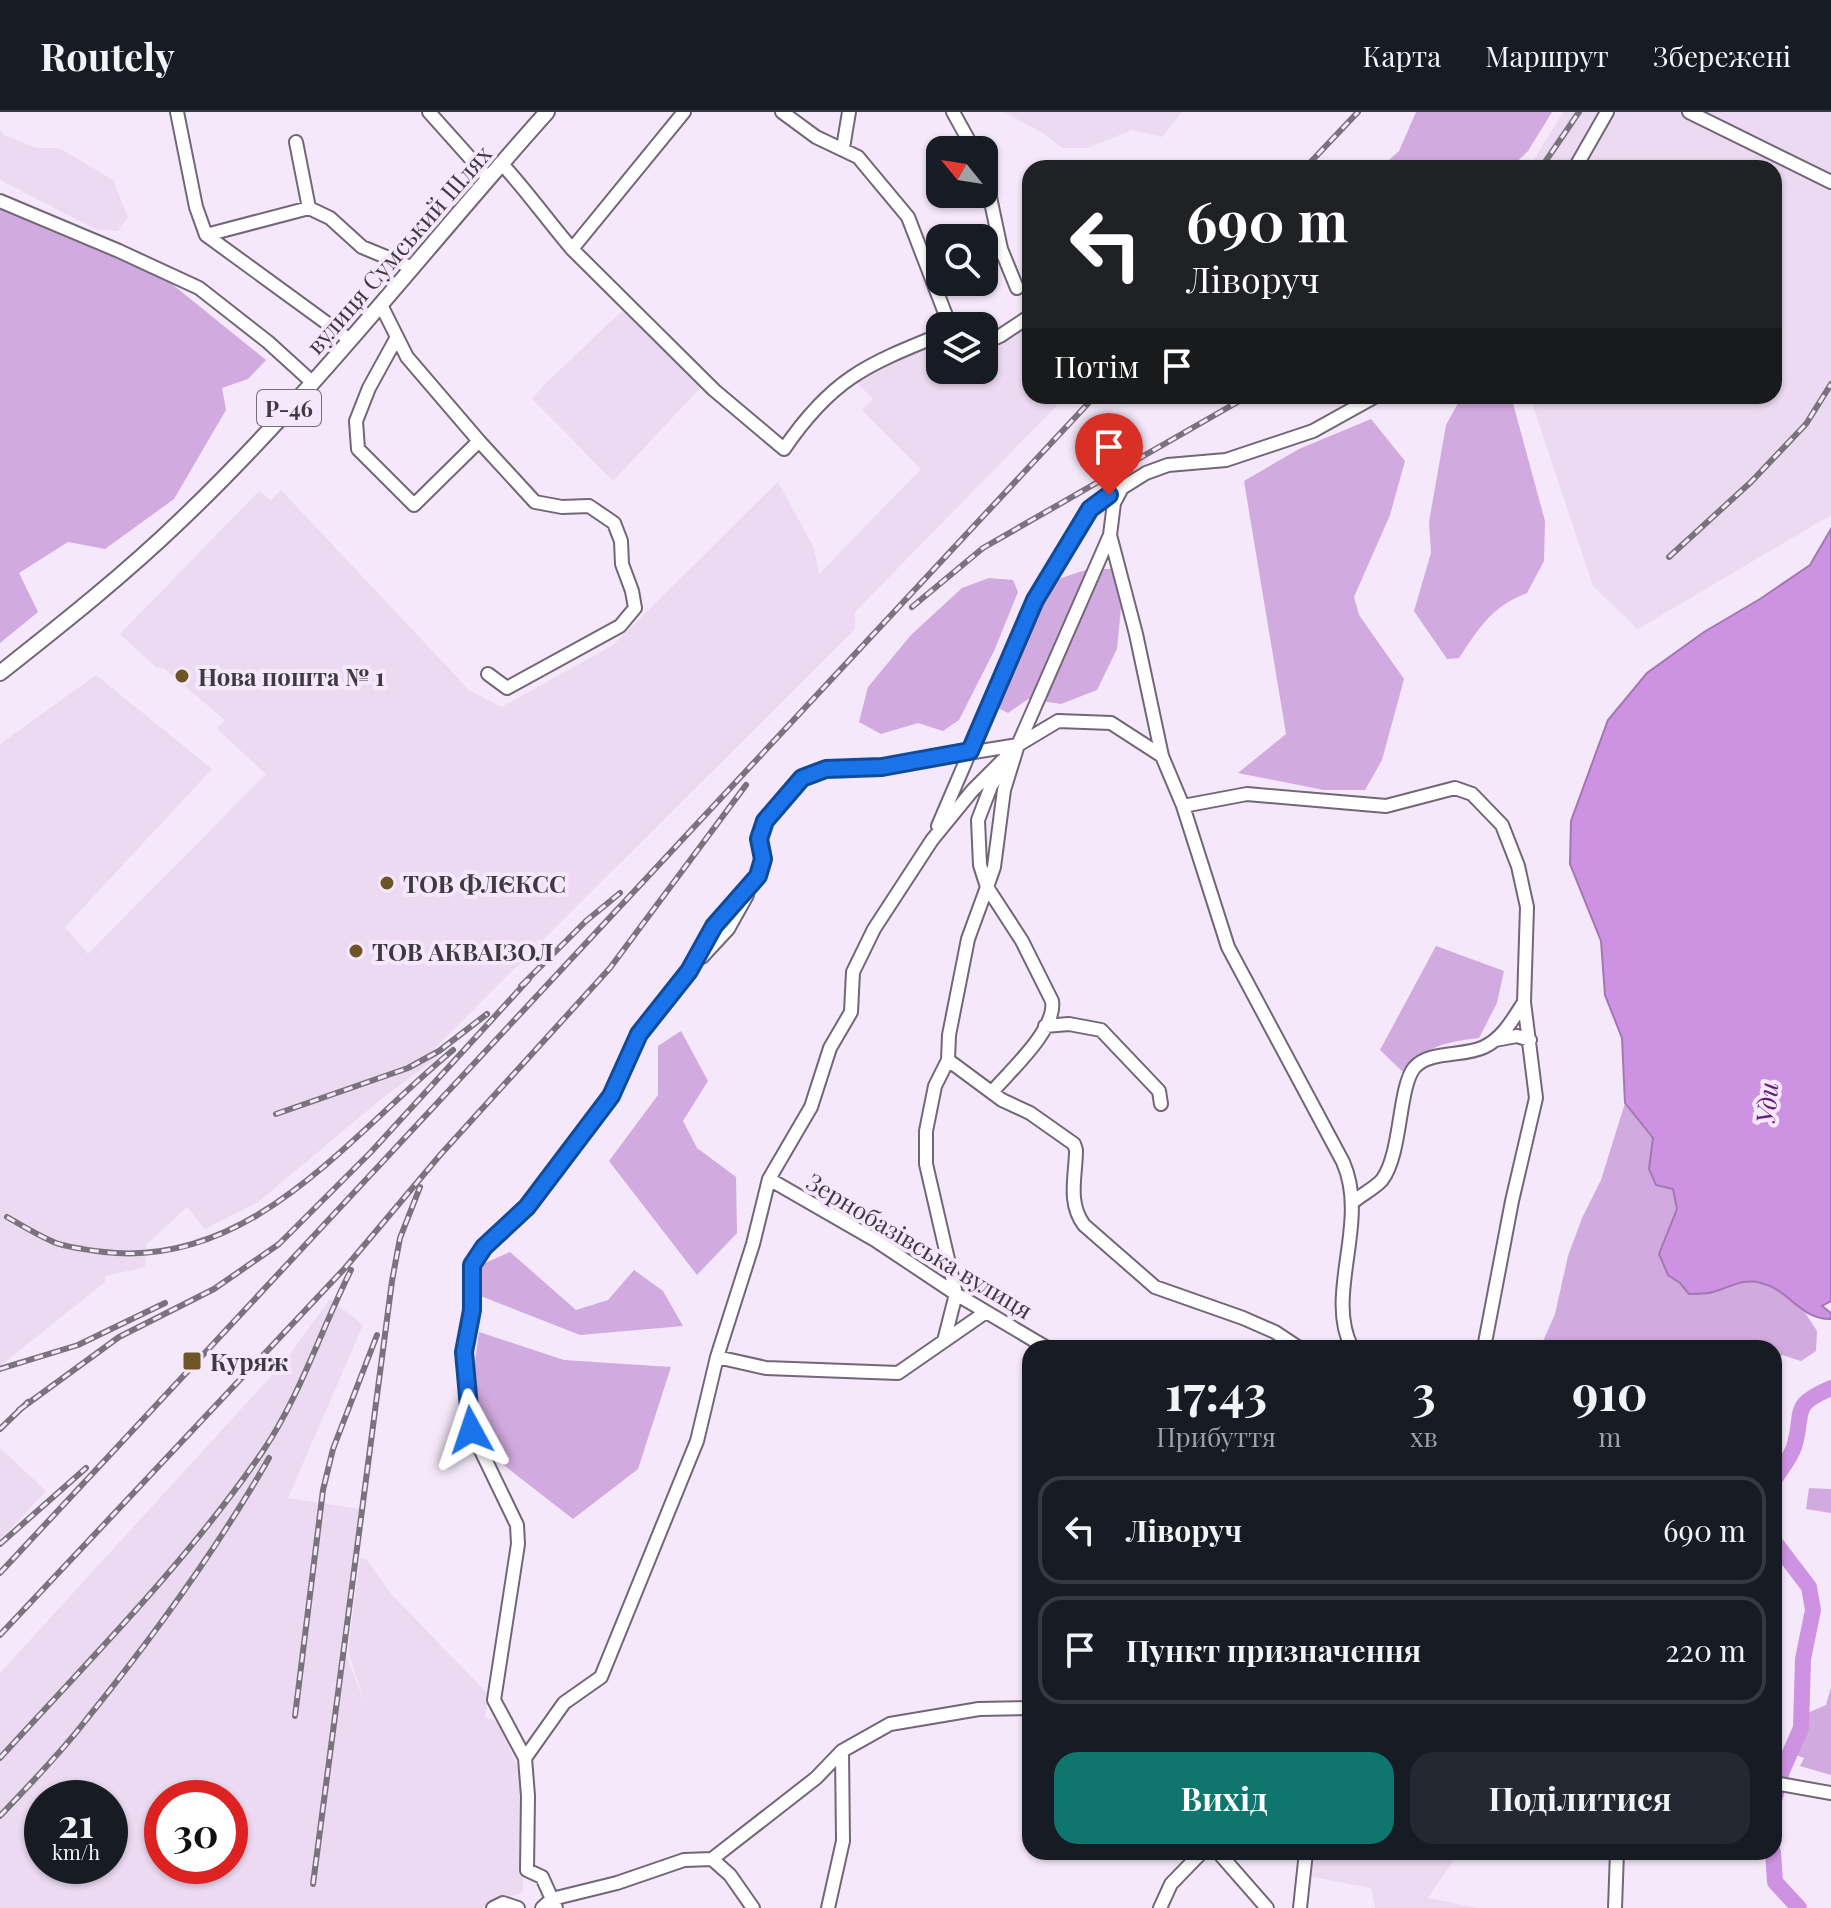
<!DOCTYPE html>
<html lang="uk">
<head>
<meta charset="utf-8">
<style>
  :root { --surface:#171b24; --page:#242831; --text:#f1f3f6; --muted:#9ea1a6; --line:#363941; --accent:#0f766e }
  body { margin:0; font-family:"Playfair Display",serif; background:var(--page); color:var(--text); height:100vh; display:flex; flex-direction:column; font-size:30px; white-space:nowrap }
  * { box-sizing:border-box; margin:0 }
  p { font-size:26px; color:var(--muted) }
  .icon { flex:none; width:44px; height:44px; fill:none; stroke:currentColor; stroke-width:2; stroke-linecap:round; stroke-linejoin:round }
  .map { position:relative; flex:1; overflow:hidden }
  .sheet { position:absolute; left:1022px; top:1228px; width:760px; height:520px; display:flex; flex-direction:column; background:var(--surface); border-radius:24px; box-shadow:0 2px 6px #0004 }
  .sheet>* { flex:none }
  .guide { position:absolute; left:1022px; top:48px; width:760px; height:244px; border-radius:24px; box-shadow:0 2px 6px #0004; background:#202124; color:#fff; overflow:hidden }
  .needle { width:52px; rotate:300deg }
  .tools { position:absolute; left:926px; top:24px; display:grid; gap:16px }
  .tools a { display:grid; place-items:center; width:72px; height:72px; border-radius:16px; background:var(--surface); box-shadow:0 2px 6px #0004; font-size:40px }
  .speed { position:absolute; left:24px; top:1668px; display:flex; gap:16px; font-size:40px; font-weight:700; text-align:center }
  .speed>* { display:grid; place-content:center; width:104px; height:104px; border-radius:50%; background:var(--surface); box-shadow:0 2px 6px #0004; line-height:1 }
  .speed small { font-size:20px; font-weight:400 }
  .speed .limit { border:12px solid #d22; background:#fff; color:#111 }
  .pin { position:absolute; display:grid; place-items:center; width:68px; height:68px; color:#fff; margin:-82px -34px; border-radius:50% 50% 50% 0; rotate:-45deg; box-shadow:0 0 8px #0007 }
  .pin .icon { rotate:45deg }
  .me { position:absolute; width:88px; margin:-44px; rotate:355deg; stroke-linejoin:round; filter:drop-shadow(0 0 6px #0008) }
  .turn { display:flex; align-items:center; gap:28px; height:168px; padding:0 32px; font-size:36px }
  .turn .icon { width:104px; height:104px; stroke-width:2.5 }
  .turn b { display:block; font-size:56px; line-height:68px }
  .then { display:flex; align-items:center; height:76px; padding:0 32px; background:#0003; gap:16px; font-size:30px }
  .eta { display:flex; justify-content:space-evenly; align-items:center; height:136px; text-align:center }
  .eta b { font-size:48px; font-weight:700; line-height:56px }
  .primary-button { display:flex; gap:16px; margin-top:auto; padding:16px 32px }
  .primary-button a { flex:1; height:92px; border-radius:24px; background:var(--accent); color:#fff; font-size:32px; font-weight:700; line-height:92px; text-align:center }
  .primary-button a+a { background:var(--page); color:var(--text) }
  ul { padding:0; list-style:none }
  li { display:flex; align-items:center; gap:24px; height:108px; margin:0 16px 12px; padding:0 16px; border:4px solid var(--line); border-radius:24px }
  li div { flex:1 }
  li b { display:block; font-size:30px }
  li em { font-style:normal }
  header { display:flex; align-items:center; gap:48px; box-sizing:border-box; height:112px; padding:0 40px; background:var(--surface); border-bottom:2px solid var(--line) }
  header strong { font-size:38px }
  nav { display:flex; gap:44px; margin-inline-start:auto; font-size:28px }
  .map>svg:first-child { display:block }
  .built { fill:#ebdaf1; fill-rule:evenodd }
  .green { fill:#d1aadf }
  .water { fill:#ce92e2; stroke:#a378b2; stroke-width:2 }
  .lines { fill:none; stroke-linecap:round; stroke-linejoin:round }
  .river { stroke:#ce92e2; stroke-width:16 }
  .minor-casing { stroke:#726776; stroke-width:16 }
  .major-casing { stroke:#726776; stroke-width:18 }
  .minor { stroke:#fff; stroke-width:12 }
  .major { stroke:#fff; stroke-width:14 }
  .rail-casing { stroke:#7a727d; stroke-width:6 }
  .rail { stroke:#f5e8fa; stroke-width:3; stroke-dasharray:9; stroke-linecap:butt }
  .route-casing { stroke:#114b97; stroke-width:20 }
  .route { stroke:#1a73e8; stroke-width:14 }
  .poi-dot { fill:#6e5526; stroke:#f5e8fa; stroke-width:3 }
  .labels { text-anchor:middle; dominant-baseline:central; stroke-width:8; stroke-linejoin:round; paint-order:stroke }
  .shield { fill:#f5e8fa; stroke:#766e78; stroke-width:2 }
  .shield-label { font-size:22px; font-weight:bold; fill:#3f3a41 }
  .street-label { font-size:24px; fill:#3f3a41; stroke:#f5e8fa }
  .poi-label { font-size:24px; font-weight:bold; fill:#3f3a41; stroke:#f5e8fa; text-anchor:start }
  .water-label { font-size:26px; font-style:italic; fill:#651c7a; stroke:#f5e8fa }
</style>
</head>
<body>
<header>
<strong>Routely</strong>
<nav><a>Карта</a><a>Маршрут</a><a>Збережені</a></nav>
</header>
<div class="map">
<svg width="1831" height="1796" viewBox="0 0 1831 1796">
  <rect width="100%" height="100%" fill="#f5e8fa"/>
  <path class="built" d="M1004,0H1182L1162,25L1132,18L1087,36H1062L1041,20Z
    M1563,0H1831V403L1638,517L1593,474L1530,284H1774V56H1529Z
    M0,17L4,23L36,36H59L113,68L128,105L118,119L97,118L0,68Z
    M625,196L701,275L613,369L532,287L545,272Z
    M1030,213V284H1066L855,500V517L435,936L438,945L381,987L257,1091L205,1117L187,1095L146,1133L145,1155L105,1164V1170L0,1254V632L96,563L212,657L65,815L88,842L266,662L217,617L225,608L163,556H157L120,522L259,379L271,388L281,378L469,578L502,595L613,533L778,370L814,436L819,462L921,357L862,298L873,287L854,268L940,229V258H984V241Z
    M330,1187L363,1213L288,1386L359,1397L343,1535L365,1592L348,1538L360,1446L366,1447L392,1483L488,1582L485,1606L497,1608L520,1660L523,1780L481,1796H0V1561L285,1249ZM42,1686H110V1754H42ZM162,1686H230V1754H162Z
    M0,1336L46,1379L0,1428Z
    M1313,1740H1459L1428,1786L1478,1796H1375L1371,1776L1308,1764Z"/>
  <path class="green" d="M1416,0H1552L1528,39L1510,56H1380L1399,39Z
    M0,96L167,168L266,248L248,267L222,276L226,298L174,387L105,437L68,430L19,461L38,500L0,531Z
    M1462,284H1511L1545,409L1544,449L1527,481C1492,494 1479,516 1459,546L1447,547L1414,499L1431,441L1429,410L1446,313Z
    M1371,307L1405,349L1390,403L1354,485L1359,503L1404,567L1382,648L1365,678H1324L1238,661L1286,622L1244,369L1299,337Z
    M1089,457H1111L1121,496L1117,537L1097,578L1061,592L1028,587L1008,601L996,595L1041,488L1061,466Z
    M989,466L1013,468L1018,480L994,539L959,608L943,619L918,611L881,622L859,610L868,575L911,523L962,476Z
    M1436,834L1504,859L1497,891L1479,926C1445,930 1426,934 1403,960L1380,938Z
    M681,919L708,969L683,1009L697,1036L736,1065L737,1121L697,1163L609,1049L658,983V934Z
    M1625,991L1654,1026L1649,1057L1673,1076L1677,1097L1659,1142L1669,1163L1680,1171L1711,1181L1741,1169L1762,1171L1778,1178L1806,1202L1817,1219L1816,1239L1801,1249L1782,1243L1774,1257V1236H1540L1555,1202L1568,1144L1582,1106L1601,1068Z
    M510,1140L576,1198L608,1188L634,1158L663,1179L683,1214L580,1223L473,1181L476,1155Z
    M479,1220L564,1248L671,1255L638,1357L573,1407L465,1323Z
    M1809,1376L1831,1377V1401L1806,1397Z
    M1831,1575V1663L1800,1654L1804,1646L1796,1643L1805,1602L1826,1593Z"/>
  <path class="water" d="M1831,417V1189L1822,1194L1831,1201V1207C1800,1208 1789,1177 1761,1171C1743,1166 1730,1175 1713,1180C1706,1182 1697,1182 1689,1182L1680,1171L1668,1163L1659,1142L1677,1097L1673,1077L1656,1073L1649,1057L1653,1026L1625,991L1622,926L1605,883L1601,829L1570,752L1571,709L1608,608L1647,561L1704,520L1760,487L1810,453Z"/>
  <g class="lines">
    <path class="river" d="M1774,1368C1780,1358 1790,1347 1794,1335C1805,1299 1789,1294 1831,1276
      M1774,1429L1809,1475L1813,1498L1803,1547L1801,1616L1782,1659L1774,1688
      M1773,1740L1775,1770L1799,1796"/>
    <defs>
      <path id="minor" d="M177,0L196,95L206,123
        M429,0L488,66
        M782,0L816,25L858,45L908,105L950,214
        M953,0L974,38
        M1689,0L1831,70
        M296,30L309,96
        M843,36L849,0
        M501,51C527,79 548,109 572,137L714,278L784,337C831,268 865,253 940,223
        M1575,56L1607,0
        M984,57L1001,137L1017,176
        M0,89L119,139L199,176L268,230L312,270
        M206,123L309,96L330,106L362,135L413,156
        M206,123L350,228
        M572,137L684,0
        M381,193L407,245L479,329L414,393L358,337L356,309L369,276L397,225
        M984,231L1000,224L1030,204
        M479,329L535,390L562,395L589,394L614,411L621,429L622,452L632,479L635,496L620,514L507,576L488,562
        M1183,694L1247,682L1386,694L1455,676L1472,682L1502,713L1518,754L1527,795L1524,890L1536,986L1512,1089L1484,1236
        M938,714L1035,488L1090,397L1121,376
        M702,845L728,817L747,783
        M1045,914L1069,912L1101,918L1159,979L1161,992
        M1495,928L1517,924L1530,928
        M948,948L1002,988L1030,1001L1074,1032L1076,1038C1076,1064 1067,1090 1084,1113L1155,1175L1243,1206L1275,1220L1299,1236
        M992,980C1009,960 1057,917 1052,889L1022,829L987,775L994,755L1004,678L1017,636
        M769,1067L875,1128L956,1182L1047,1236
        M1353,1090C1361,1083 1375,1076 1382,1068C1402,1041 1398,977 1414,956C1429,938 1464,945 1484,935C1503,926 1513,907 1524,890
        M944,1229L956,1182L926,1052V1019L935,974L948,948L949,923L968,827L987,775L980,753L978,708L991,674L1003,656
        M1352,1236C1324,1182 1370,1111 1343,1050L1228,835L1183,694L1162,644L1136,522L1110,423L1114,391L1122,376L1146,361L1168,353L1226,348L1313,319L1376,284
        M717,1245L766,1256L898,1261L986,1200
        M525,1646L494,1588L518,1432L517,1413L471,1318L464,1240L472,1198V1153L484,1135L527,1095L611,984L639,922L689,859L714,814L758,764L763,747L759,727L765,709L802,666L826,657L882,655L1018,633L1058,609L1111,611L1162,644
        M1774,1671L1831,1681
        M1218,1740L1267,1796
        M712,1747L730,1763L753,1796
        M493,1796L503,1791L518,1796
        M542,1796L552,1787L617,1771L684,1748L712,1747L816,1666L842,1639L890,1612L979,1597L1030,1596
        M556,1796L542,1765L527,1758L528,1684L525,1646L564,1591L601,1565L697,1329L717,1245L753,1132L769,1067L811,995L830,936L851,900L853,860L874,817L932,728L972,679L1018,633L1110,423
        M828,1796L843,1729L842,1639
        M1160,1796L1171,1772L1202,1740
        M1300,1796L1306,1740
        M1615,1796L1617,1740"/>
      <path id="major" d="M0,561C62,512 124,463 181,408C313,282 425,136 547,0"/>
    </defs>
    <use href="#minor" class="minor-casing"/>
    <use href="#major" class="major-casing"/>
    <use href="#minor" class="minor"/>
    <use href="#major" class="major"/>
    <defs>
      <path id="rail" d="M1305,56L1358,0
        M1541,56L1579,0
        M1669,445L1751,370L1806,312L1831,272
        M912,495L983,436L1248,284
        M521,874L586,809L620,781
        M276,1002L408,956L439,939L487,902
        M7,1105C23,1114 39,1124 56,1131C71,1136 88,1138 104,1140C252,1157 350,1023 453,938
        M0,1257L78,1233L165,1191
        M19,1298L119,1225L214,1177L279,1132L371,1040L529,867
        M0,1317L28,1290
        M0,1432L86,1356
        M0,1461L1095,284
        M0,1523L345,1156L441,1042L610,856L746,673
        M295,1604L323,1378L333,1337L377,1223
        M0,1646C90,1547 187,1450 263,1339C300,1284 321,1218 351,1158
        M0,1704C29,1673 60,1642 86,1608C153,1525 216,1439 269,1346
        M313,1772L392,1169L400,1126L420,1075"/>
    </defs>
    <use href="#rail" class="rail-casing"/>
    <use href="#rail" class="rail"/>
  </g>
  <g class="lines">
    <defs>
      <path id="route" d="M471,1318L464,1240L472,1198V1153L484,1135L527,1095L611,984L639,922L689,859L714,814L758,764L763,747L759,727L765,709L802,666L826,657L882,655L970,639L1035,488L1090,397L1109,383"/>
    </defs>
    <use href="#route" class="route-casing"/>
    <use href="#route" class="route"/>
  </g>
  <g class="poi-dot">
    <circle cx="182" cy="564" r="8"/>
    <circle cx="387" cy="771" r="8"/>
    <circle cx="356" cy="839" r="8"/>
    <rect x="182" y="1239" width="20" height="20" rx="4"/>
  </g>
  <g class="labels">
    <rect class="shield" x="257" y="278" width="64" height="36" rx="6"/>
    <g class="shield-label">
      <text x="289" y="296">Р-46</text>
    </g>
    <g class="street-label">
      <text transform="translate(398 137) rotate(-49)">вулиця Сумський Шлях</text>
      <text transform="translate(920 1133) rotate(31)">Зернобазівська вулиця</text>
    </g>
    <g class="poi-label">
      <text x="198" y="564">Нова пошта № 1</text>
      <text x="403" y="771">ТОВ ФЛЄКСС</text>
      <text x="372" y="839">ТОВ АКВАІЗОЛ</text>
      <text x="210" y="1249">Куряж</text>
    </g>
    <g class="water-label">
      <text transform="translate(1766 991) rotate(-85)">Уди</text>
    </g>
  </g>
</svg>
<div class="tools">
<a><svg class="needle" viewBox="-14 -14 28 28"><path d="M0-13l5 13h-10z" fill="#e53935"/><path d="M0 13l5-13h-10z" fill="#9ea1a6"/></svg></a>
<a><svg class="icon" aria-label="search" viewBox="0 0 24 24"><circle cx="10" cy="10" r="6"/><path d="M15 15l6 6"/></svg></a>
<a><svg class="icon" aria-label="layers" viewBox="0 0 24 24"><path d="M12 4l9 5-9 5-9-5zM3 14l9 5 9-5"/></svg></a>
</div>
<div class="speed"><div>21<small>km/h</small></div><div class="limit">30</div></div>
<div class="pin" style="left:1109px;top:383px;background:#d93025"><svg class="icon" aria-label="arrive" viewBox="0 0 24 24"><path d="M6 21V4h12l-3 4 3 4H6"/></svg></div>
<svg class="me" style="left:471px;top:1318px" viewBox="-20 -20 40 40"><path d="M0-17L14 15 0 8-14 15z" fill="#1a73e8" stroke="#fff" stroke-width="4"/></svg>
<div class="guide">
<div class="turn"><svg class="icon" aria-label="left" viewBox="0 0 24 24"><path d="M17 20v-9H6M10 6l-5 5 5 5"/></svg><div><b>690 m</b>Ліворуч</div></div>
<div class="then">Потім<svg class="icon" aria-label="arrive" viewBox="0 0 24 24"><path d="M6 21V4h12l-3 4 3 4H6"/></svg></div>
</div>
<section class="sheet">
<div class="eta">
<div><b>17:43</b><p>Прибуття</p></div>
<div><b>3</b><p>хв</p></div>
<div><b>910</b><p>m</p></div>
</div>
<ul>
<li><svg class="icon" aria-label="left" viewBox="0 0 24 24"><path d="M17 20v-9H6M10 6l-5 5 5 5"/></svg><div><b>Ліворуч</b></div><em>690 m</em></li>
<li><svg class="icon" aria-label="arrive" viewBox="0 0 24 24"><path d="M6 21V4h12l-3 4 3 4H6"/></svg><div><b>Пункт призначення</b></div><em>220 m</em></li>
</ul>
<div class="primary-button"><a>Вихід</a><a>Поділитися</a></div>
</section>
</div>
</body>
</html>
